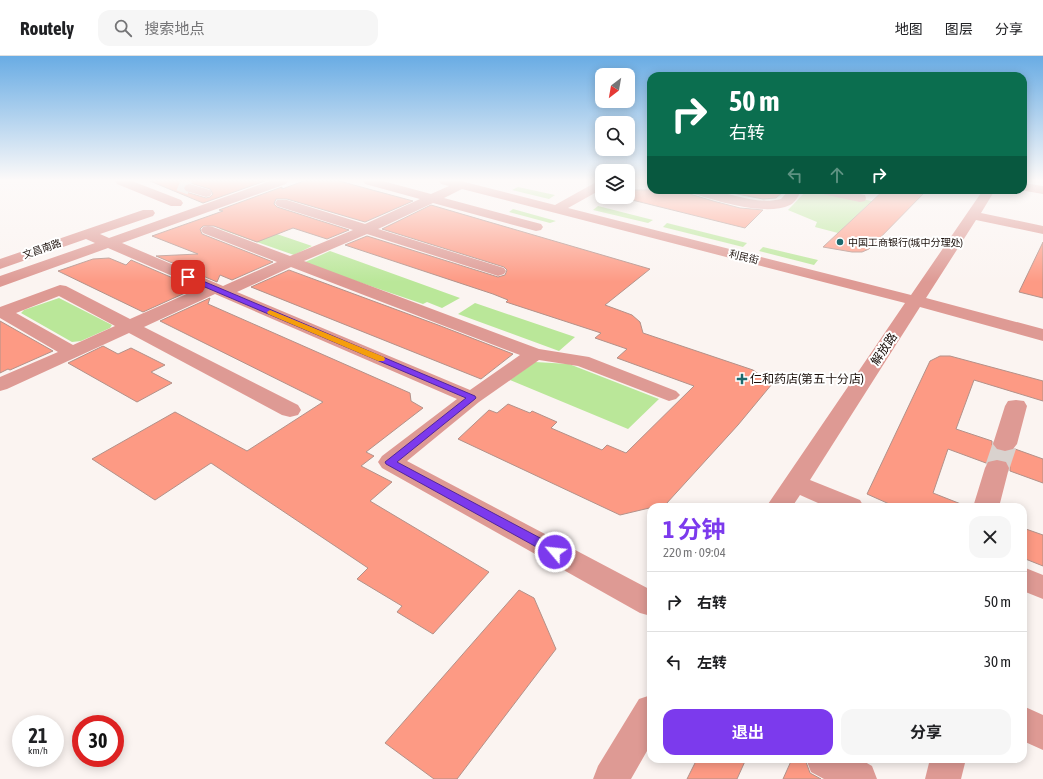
<!DOCTYPE html>
<html lang="zh">
<head>
<meta charset="utf-8">
<style>
  :root { --surface:#fff; --page:#f6f6f6; --text:#202124; --muted:#757577; --line:#e0e0e0; --accent:#7c3aed }
  body { margin:0; font-family:"Asap Condensed","Noto Sans SC",sans-serif; background:var(--page); color:var(--text); height:100vh; display:flex; flex-direction:column; font-size:15px; white-space:nowrap }
  * { box-sizing:border-box; margin:0 }
  p { font-size:13px; color:var(--muted) }
  .icon { flex:none; width:22px; height:22px; fill:none; stroke:currentColor; stroke-width:2; stroke-linecap:round; stroke-linejoin:round }
  .map { position:relative; flex:1; overflow:hidden }
  .drawer { position:absolute; left:647px; top:447px; width:380px; height:260px; display:flex; flex-direction:column; background:var(--surface); border-radius:12px; box-shadow:0 2px 10px #0003 }
  .drawer>* { flex:none }
  .top-card { position:absolute; left:647px; top:16px; width:380px; height:122px; border-radius:12px; box-shadow:0 2px 10px #0003; background:#0b6e4f; color:#fff; overflow:hidden }
  .needle { width:26px; rotate:211deg }
  .fabs { position:absolute; left:595px; top:12px; display:grid; gap:8px }
  .fabs a { display:grid; place-items:center; width:40px; height:40px; border-radius:8px; background:var(--surface); box-shadow:0 2px 10px #0003; font-size:20px }
  .speed { position:absolute; left:12px; top:659px; display:flex; gap:8px; font-size:20px; font-weight:700; text-align:center }
  .speed>* { display:grid; place-content:center; width:52px; height:52px; border-radius:50%; background:var(--surface); box-shadow:0 2px 10px #0003; line-height:1 }
  .speed small { font-size:10px; font-weight:400 }
  .speed .limit { border:6px solid #d22; background:#fff; color:#111 }
  .pin { position:absolute; display:grid; place-items:center; width:34px; height:34px; color:#fff; margin:-17px; border-radius:8px; box-shadow:0 2px 6px #0006 }
  .me { position:absolute; width:44px; margin:-22px; rotate:298deg; stroke-linejoin:round; filter:drop-shadow(0 0 3px #0008) }
  .turn { display:flex; align-items:center; gap:14px; height:84px; padding:0 16px; font-size:18px }
  .turn .icon { width:52px; height:52px; stroke-width:2.5 }
  .turn b { display:block; font-size:28px; line-height:34px }
  .lanes { display:flex; align-items:center; height:38px; padding:0 16px; background:#0003; justify-content:center; gap:20px; direction:ltr }
  .lanes .off { opacity:.35 }
  .round { display:grid; place-items:center; flex:none; width:42px; height:42px; border-radius:12px; background:var(--page) }
  .overview { display:flex; align-items:center; justify-content:space-between; height:68px; padding:0 16px }
  h1 { font-size:24px; font-weight:700; line-height:30px; color:var(--accent) }
  .primary-button { display:flex; gap:8px; margin-top:auto; padding:8px 16px }
  .primary-button a { flex:1; height:46px; border-radius:12px; background:var(--accent); color:#fff; font-size:16px; font-weight:700; line-height:46px; text-align:center }
  .primary-button a+a { background:var(--page); color:var(--text) }
  ul { padding:0; list-style:none }
  li { display:flex; align-items:center; gap:12px; height:60px; padding:0 16px; border-top:1px solid var(--line) }
  li div { flex:1 }
  li b { display:block; font-size:15px }
  li em { font-style:normal }
  header { display:flex; align-items:center; gap:24px; box-sizing:border-box; height:56px; padding:0 20px; background:var(--surface); border-bottom:1px solid var(--line) }
  header strong { font-size:19px }
  nav { display:flex; gap:22px; margin-inline-start:auto; font-size:14px }
  .search { width:280px; height:36px; background:var(--page); display:flex; align-items:center; gap:10px; box-sizing:border-box; padding:0 14px; border-radius:12px; color:var(--muted); font-size:15px }
  .map>svg:first-child { display:block }
  .green { fill:#bae799 }
  .building { fill:#fd9a84; stroke:#b39189; fill-rule:evenodd }
  .lines { fill:none; stroke-linecap:round; stroke-linejoin:round }
  .minor-tunnel-far1 { stroke:#d9d2ce; stroke-width:14; stroke-dasharray:14 7; stroke-linecap:butt }
  .minor-tunnel { stroke:#d9d2ce; stroke-width:24; stroke-dasharray:24 12; stroke-linecap:butt }
  .minor { fill:#de9a94; fill-rule:evenodd }
  .route { fill:#7c3aed; stroke:#51269a }
  .slow { fill:#f59e0b }
  .poi-dot { fill:#1c696d; stroke:#fff; stroke-width:1.5 }
  .labels { text-anchor:middle; dominant-baseline:central; stroke-width:4; stroke-linejoin:round; paint-order:stroke }
  .far-poi-label { font-size:10px; fill:#1a0f0a; stroke:#fff; text-anchor:start }
  .far-street-label { font-size:10px; fill:#1a0f0a; stroke:#fff }
  .street-label { font-size:12px; fill:#1a0f0a; stroke:#fff }
  .poi-label { font-size:12px; fill:#1a0f0a; stroke:#fff; text-anchor:start }
</style>
</head>
<body>
<header>
<strong>Routely</strong>
<div class="search"><svg class="icon" aria-label="search" viewBox="0 0 24 24"><circle cx="10" cy="10" r="6"/><path d="M15 15l6 6"/></svg>搜索地点</div>
<nav><a>地图</a><a>图层</a><a>分享</a></nav>
</header>
<div class="map">
<svg width="1043" height="723" viewBox="0 0 1043 723">
  <rect width="100%" height="100%" fill="#fbf4f1"/>
  <path class="green" d="M518,131L555,139L549,143L512,134Z
    M807,134H816L872,145L838,177L815,171L817,166L788,154Z
    M598,150L653,164L648,167L593,154Z
    M513,153L556,165L550,167L509,156Z
    M239,165L312,190L294,199L220,173Z
    M667,167L747,187L743,191L663,171Z
    M763,191L818,204L814,209L759,195Z
    M330,195L460,242L442,252L427,246L423,248L303,207Z
    M59,242L112,269L110,272L81,285L72,286L21,257L24,254Z
    M475,247L575,281L559,295L458,258Z
    M535,306L569,308L659,343L628,373L510,324Z"/>
  <path class="building" d="M150,125H265L203,147ZM190,127L210,133L213,138L210,141L206,142L186,136L183,131L186,128Z
    M304,125H339L413,145L365,166L287,143H276L274,148L277,151L349,174L327,183L293,172L257,186L214,170H203L200,173L202,178L273,206L232,224L220,219L217,226L156,200L198,198L152,180L223,155L219,154L282,131V133Z
    M628,134H687L690,138L713,145L740,152L763,154L745,172L620,141H628Z
    M717,134H785L776,142L763,143Z
    M884,134H927L869,193L862,196H852L823,191Z
    M431,149L650,213L605,249L632,259L640,266L643,277L753,314L772,328L738,369L666,448L620,459L458,383L489,354L497,357L508,348L530,357L532,355L557,366L551,372L602,394L607,389L626,397L694,330L617,302L627,293L595,282L601,277L506,246L508,244L493,238L345,189L367,180L498,221L505,219L507,214L504,211L382,173Z
    M1043,186V242L1019,236Z
    M109,202L126,209L131,204L196,232L143,256L58,215L93,203Z
    M289,214L438,269L513,298L481,323L251,231Z
    M210,242L208,248L410,337L411,345L423,352L366,396L374,400L361,410L392,426L370,445L489,516L433,578L397,556L402,550L357,523L368,512L211,407L155,444L92,403L175,356L247,395L323,346L160,265Z
    M0,265L53,295L10,314L8,313L0,317Z
    M103,290L118,298L131,292L165,309L151,316L172,327L137,346L68,307Z
    M940,300H950L1043,325V345L974,324L956,373L992,385V389L997,394L1005,396L1015,393L1043,403V427L1010,415V411L1006,405L997,403L988,405L986,407L948,393L933,437L966,450V451H896L867,438L930,305Z
    M1023,472L1043,479V510L1023,502Z
    M519,534L534,542L556,593L457,723H434L385,687Z
    M697,703H746L737,723H687Z
    M792,703H805L810,717L821,723H783Z"/>
  <g class="lines">
    <path class="minor-tunnel-far1" d="M179,128L190,132"/>
    <path class="minor-tunnel" d="M997,412L1005,388"/>
    <path class="minor" d="M115,125H132L181,144L183,147L181,150H171L117,128Z
      M270,125H288L286,128L122,187L223,230L277,206L203,177L201,174L203,171L208,170L213,171L290,200L353,174L277,150L275,147L277,144H287L365,168L420,143L365,128L363,125H383L431,138L449,130L441,128L439,125H461L555,149L598,125H602V133L568,152L911,239L983,134H995L981,157L1043,170V178L976,164L926,242L1043,273V285L920,251L810,424L860,444L864,451H827L800,439L792,451H766L905,247L462,133L444,142L541,168L543,171L541,174L536,175L433,147L378,173L504,212L506,215L504,218L498,220L492,218L367,178L304,205L539,293L589,301L676,335L680,339L676,343L669,345L578,310L539,304L479,346L407,405L651,534V560L640,557L382,412L378,406L382,400L457,343L215,238L144,271L298,349L301,354L298,359L290,361L282,359L129,277L7,333L0,335V321L58,296L0,262V251L60,229L66,230L130,263L200,232L108,192L0,231V220L95,187L86,183L0,213V203L143,154H153L155,157L153,160L100,178L109,182ZM291,211L520,299L470,334L237,236ZM59,240L115,270L73,289L16,257Z
      M1023,127L1043,130V138L1020,134H1023Z
      M190,128L210,134L212,137L210,140L206,141L186,135L184,132L186,129Z
      M688,134C695,134 703,133 710,134C733,138 758,149 781,143L789,134H801C799,139 796,146 790,149C764,161 716,144 690,137Z
      M815,134H840L865,139L866,142L865,145L860,146L817,137Z
      M1016,344L1024,345L1027,350L1017,388L1013,393L1005,395L997,393L993,388L1005,350L1008,345Z
      M997,404L1006,406L1009,412L999,451H973L985,412L988,406Z
      M1023,511L1043,519V543L1023,535Z
      M651,639V688L631,723H593L598,710L639,643Z
      M1023,650L1043,659V694L1023,685Z
      M806,703H860L872,710L877,723H824L811,716Z
      M930,703H966L961,723H925Z"/>
  </g>
  <linearGradient id="sky" x2="0" y2="1"><stop stop-color="#69ace4"/><stop offset="0.55" stop-color="#fdfaf9"/><stop offset="1" stop-color="#fdfaf9" stop-opacity="0"/></linearGradient>
  <rect width="1043" height="226" fill="url(#sky)"/>
  <path class="route" d="M186,220H191L475,340L476,342L475,343L397,406L559,492L560,496L559,499L555,500L551,499L386,408L385,406L466,342L186,223Z"/>
  <path class="slow" d="M270,254L384,301L385,303L384,305H378L268,258L267,256Z"/>
  <g class="poi-dot">
    <circle cx="840" cy="186" r="4"/>
    <path d="M740 317h4v4h4v4h-4v4h-4v-4h-4v-4h4z"/>
  </g>
  <g class="labels">
    <g class="far-poi-label">
      <text x="848" y="186">中国工商银行(城中分理处)</text>
    </g>
    <g class="far-street-label">
      <text transform="translate(42 193) rotate(-19)">文昌南路</text>
      <text transform="translate(744 201) rotate(14)">利民街</text>
    </g>
    <g class="street-label">
      <text transform="translate(884 293) rotate(-56)">解放路</text>
    </g>
    <g class="poi-label">
      <text x="750" y="323">仁和药店(第五十分店)</text>
    </g>
  </g>
</svg>
<div class="fabs">
<a><svg class="needle" viewBox="-14 -14 28 28"><path d="M0-13l5 13h-10z" fill="#e53935"/><path d="M0 13l5-13h-10z" fill="#757577"/></svg></a>
<a><svg class="icon" aria-label="search" viewBox="0 0 24 24"><circle cx="10" cy="10" r="6"/><path d="M15 15l6 6"/></svg></a>
<a><svg class="icon" aria-label="layers" viewBox="0 0 24 24"><path d="M12 4l9 5-9 5-9-5zM3 14l9 5 9-5"/></svg></a>
</div>
<div class="speed"><div>21<small>km/h</small></div><div class="limit">30</div></div>
<div class="pin" style="left:188px;top:221px;background:#d93025"><svg class="icon" aria-label="arrive" viewBox="0 0 24 24"><path d="M6 21V4h12l-3 4 3 4H6"/></svg></div>
<svg class="me" style="left:555px;top:496px" viewBox="-20 -20 40 40"><circle r="17" fill="#7c3aed" stroke="#fff" stroke-width="3"/><path d="M0-11L8 9 0 5-8 9z" fill="#fff"/></svg>
<div class="top-card">
<div class="turn"><svg class="icon" aria-label="right" viewBox="0 0 24 24"><path d="M7 20v-9h11M14 6l5 5-5 5"/></svg><div><b>50 m</b>右转</div></div>
<div class="lanes"><svg class="icon off" aria-label="left" viewBox="0 0 24 24"><path d="M17 20v-9H6M10 6l-5 5 5 5"/></svg><svg class="icon off" aria-label="ahead" viewBox="0 0 24 24"><path d="M12 20V5M6 11l6-6 6 6"/></svg><svg class="icon" aria-label="right" viewBox="0 0 24 24"><path d="M7 20v-9h11M14 6l5 5-5 5"/></svg></div>
</div>
<section class="drawer">
<div class="overview"><div><h1>1 分钟</h1><p>220 m · 09:04</p></div><a class="round"><svg class="icon" aria-label="close" viewBox="0 0 24 24"><path d="M6 6l12 12M18 6L6 18"/></svg></a></div>
<ul>
<li><svg class="icon" aria-label="right" viewBox="0 0 24 24"><path d="M7 20v-9h11M14 6l5 5-5 5"/></svg><div><b>右转</b></div><em>50 m</em></li>
<li><svg class="icon" aria-label="left" viewBox="0 0 24 24"><path d="M17 20v-9H6M10 6l-5 5 5 5"/></svg><div><b>左转</b></div><em>30 m</em></li>
</ul>
<div class="primary-button"><a>退出</a><a>分享</a></div>
</section>
</div>
</body>
</html>
